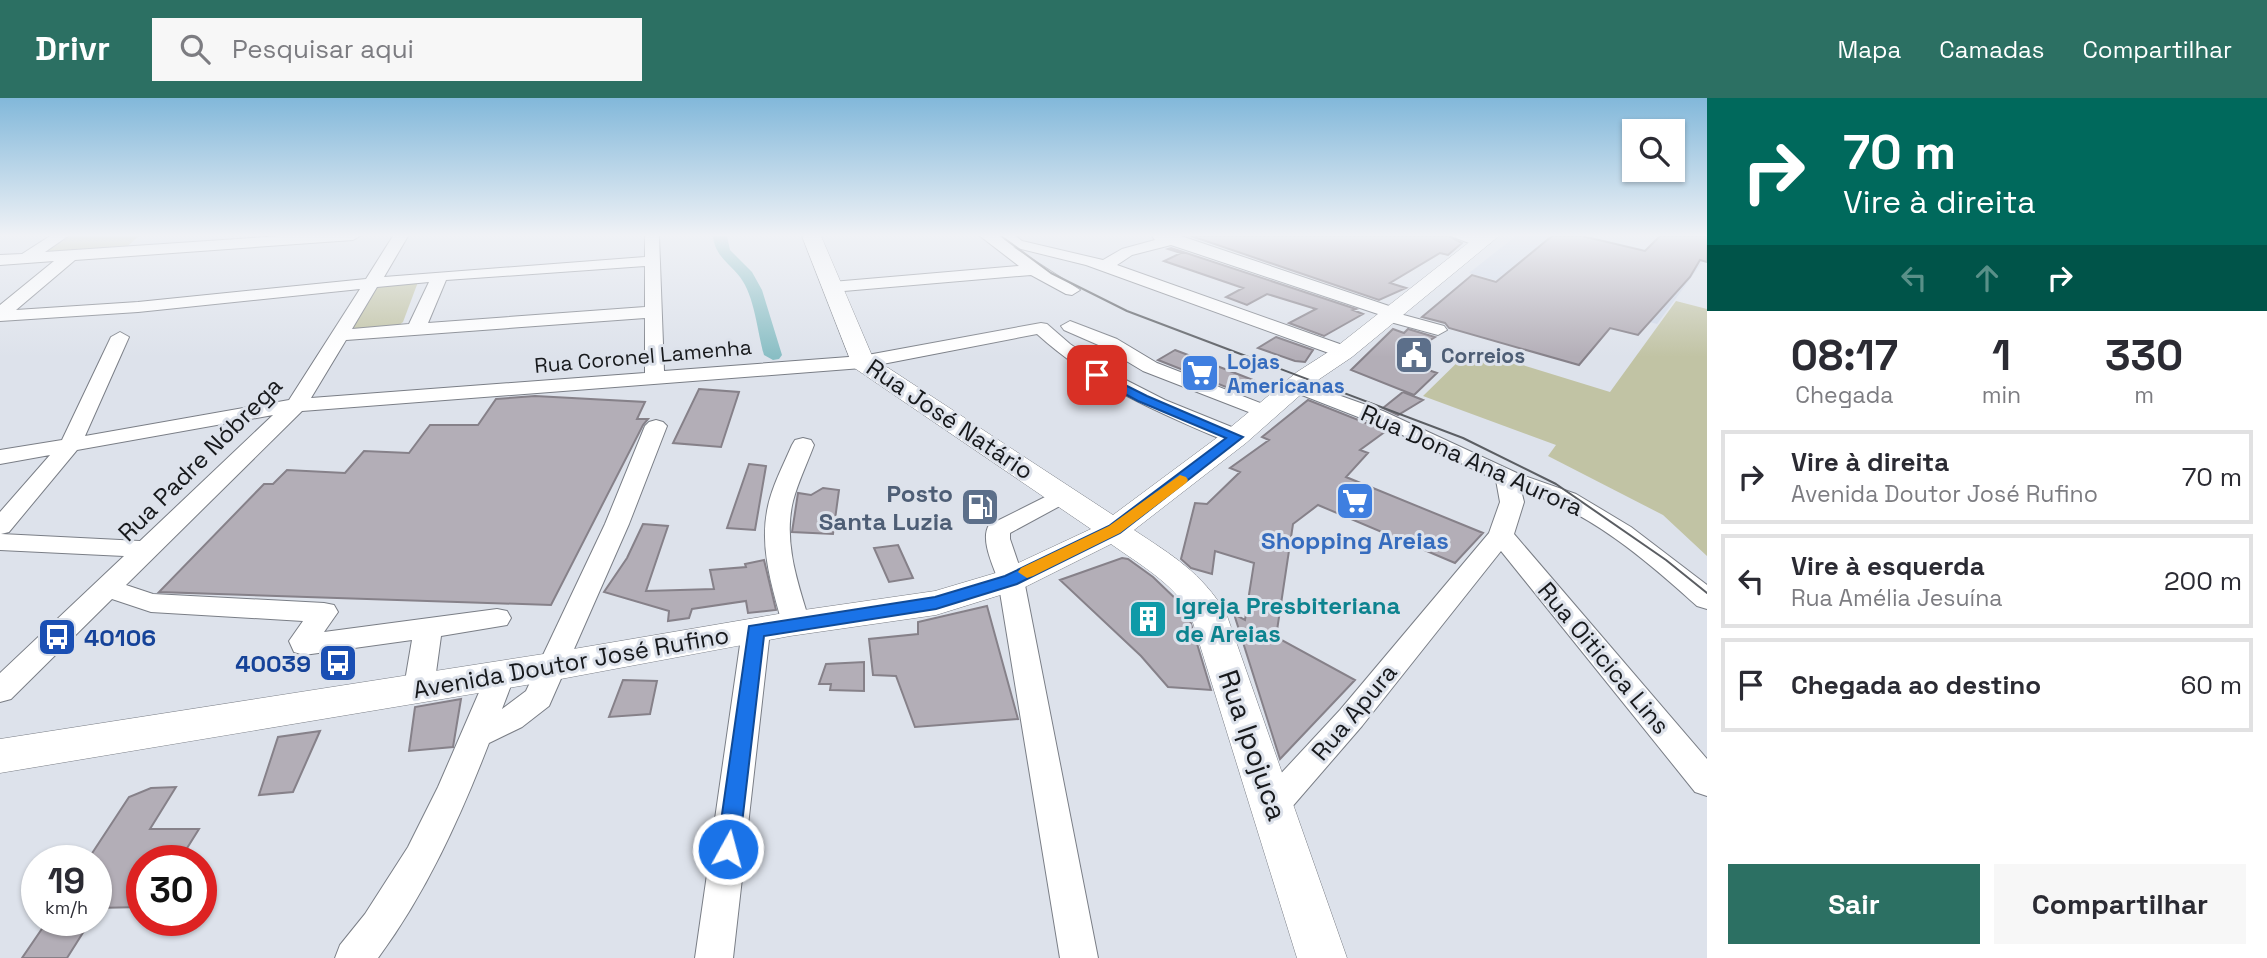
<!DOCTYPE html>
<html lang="pt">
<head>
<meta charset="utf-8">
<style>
  :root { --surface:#fff; --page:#f7f7f7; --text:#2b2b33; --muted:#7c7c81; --line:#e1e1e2; --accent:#2c7063 }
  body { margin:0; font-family:"Space Grotesk",sans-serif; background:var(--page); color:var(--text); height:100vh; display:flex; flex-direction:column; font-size:26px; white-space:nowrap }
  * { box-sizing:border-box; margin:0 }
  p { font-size:23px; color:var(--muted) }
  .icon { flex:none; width:38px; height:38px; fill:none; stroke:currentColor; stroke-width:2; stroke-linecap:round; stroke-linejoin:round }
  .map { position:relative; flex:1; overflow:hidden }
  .details { display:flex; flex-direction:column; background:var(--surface); width:560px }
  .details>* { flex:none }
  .banner { background:#00695c; color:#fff; overflow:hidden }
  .fabs { position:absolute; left:1622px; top:21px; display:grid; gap:14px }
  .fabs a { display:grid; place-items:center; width:63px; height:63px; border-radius:0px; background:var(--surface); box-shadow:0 2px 5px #0004; font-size:35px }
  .speed { position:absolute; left:21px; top:747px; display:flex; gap:14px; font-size:35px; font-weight:700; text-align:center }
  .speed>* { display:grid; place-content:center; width:91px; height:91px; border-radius:50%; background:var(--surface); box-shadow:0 2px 5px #0004; line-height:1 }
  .speed small { font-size:18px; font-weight:400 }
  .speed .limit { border:10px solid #d22; background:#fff; color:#111 }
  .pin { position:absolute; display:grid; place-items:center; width:60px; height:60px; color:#fff; margin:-30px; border-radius:14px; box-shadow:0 4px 10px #0006 }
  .me { position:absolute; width:77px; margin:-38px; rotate:7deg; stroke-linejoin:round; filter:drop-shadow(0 0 5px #0008) }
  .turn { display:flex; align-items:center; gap:24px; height:147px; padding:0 21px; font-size:32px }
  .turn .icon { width:91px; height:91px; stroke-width:2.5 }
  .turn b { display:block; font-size:49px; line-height:60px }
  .lanes { display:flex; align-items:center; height:66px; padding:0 21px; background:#0003; justify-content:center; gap:35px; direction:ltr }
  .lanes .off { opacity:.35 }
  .eta { display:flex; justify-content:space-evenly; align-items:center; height:119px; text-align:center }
  .eta b { font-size:42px; font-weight:700; line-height:49px }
  .action { display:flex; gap:14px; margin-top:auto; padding:14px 21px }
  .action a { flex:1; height:80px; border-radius:0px; background:var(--accent); color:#fff; font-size:28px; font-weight:700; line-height:80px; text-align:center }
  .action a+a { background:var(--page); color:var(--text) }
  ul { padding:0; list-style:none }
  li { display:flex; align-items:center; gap:21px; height:94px; margin:0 14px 10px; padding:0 7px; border:4px solid var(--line); border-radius:0px }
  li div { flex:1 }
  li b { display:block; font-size:26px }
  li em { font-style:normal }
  header { display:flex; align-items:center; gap:42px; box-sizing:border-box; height:98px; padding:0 35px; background:var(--accent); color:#fff }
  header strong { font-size:33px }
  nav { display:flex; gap:38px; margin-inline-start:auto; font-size:24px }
  .search { width:490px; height:63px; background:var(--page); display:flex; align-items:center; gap:18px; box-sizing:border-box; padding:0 24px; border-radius:0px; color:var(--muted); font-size:26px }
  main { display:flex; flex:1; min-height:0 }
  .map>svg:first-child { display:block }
  .built { fill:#ced7e7 }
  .green { fill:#c1c3a4 }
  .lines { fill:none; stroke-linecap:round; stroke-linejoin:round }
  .canal { fill:#89bec4; fill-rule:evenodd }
  .building { fill:#b3aeb7; stroke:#868189; stroke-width:2 }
  .minor-casing { stroke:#7a7e86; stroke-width:2 }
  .major-casing { stroke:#7a7e86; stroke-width:1 }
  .minor { fill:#fff; fill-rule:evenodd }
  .major { fill:#fff; fill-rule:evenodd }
  .tram { stroke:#5b5e63; stroke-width:2 }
  .route { fill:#1a73e8; stroke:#114b97; stroke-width:2 }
  .slow { fill:#f59e0b }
  .labels { text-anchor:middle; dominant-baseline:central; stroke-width:6; stroke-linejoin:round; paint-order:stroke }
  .far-service-label { font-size:21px; font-weight:bold; fill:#4e5e75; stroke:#dde2eb; text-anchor:start }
  .far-street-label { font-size:21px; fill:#17191c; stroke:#dde2eb }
  .far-shop-label { font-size:21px; font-weight:bold; fill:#366cbe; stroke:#dde2eb; text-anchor:start }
  .street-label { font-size:24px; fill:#17191c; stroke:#dde2eb }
  .service-label { font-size:24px; font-weight:bold; fill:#4e5e75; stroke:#dde2eb; text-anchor:end }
  .shop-label { font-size:24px; font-weight:bold; fill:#366cbe; stroke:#dde2eb }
  .culture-label { font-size:24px; font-weight:bold; fill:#0d838f; stroke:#dde2eb; text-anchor:start }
  .transit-label { font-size:24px; font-weight:bold; fill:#164399; stroke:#dde2eb; text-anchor:start }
  .near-street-label { font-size:28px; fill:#17191c; stroke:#dde2eb }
</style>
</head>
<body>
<header>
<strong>Drivr</strong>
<div class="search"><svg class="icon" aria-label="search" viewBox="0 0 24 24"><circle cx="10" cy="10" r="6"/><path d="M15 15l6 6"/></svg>Pesquisar aqui</div>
<nav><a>Mapa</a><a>Camadas</a><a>Compartilhar</a></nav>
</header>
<main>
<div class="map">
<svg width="1707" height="860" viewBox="0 0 1707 860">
  <rect width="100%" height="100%" fill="#dde2eb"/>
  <path class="built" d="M1516,138H1588L1702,165L1657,226L1469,175Z"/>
  <path class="green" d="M66,138H139L123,152L44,156L43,152Z
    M418,184L403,224L398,228L353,233L346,230L369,188Z
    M1676,203L1707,211V458L1663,417L1548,358L1556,347L1423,298L1471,251L1610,294Z"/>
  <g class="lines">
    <path class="canal" d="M713,138H727L730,152L752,174L762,192L782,257L779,261L773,262L764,257C757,233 755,199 740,179C729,165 715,158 713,138Z"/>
  </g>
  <path class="building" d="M1191,138H1449L1462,145L1448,157L1440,155L1390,185L1406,190L1379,202Z
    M1552,138H1582L1645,153L1660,138H1707V164L1700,162L1690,179L1638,237L1610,230L1579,267L1449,230L1445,225L1422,219L1472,177L1496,184Z
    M1171,150L1356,211L1353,212L1363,216L1324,238L1289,225L1316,211L1267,196L1247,207L1226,199L1243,190L1164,163L1181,155L1168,151Z
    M1393,231L1404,235L1408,231L1435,239L1399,262L1437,275L1414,297L1351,272Z
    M1276,239L1313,252L1305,264L1295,263L1258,250Z
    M1175,252L1230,273L1253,282L1236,293L1158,262Z
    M699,291L739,294L721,349L673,345Z
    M1403,294L1423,302L1398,317L1383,310Z
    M535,298L645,304L637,321H648L643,327L551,507L159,494L264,386H273L287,372L345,375L364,353L409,355L430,327H478L496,301Z
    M1308,302L1386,333L1360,352L1368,355L1346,379L1483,435L1455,465L1318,407L1293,426L1276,539L1355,582L1280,661L1234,516L1245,522L1254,465L1215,453L1212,476L1191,470L1181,461L1195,405L1207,406L1240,374L1230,370L1269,342L1262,339Z
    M749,366L766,368L755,432L727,430Z
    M823,390L839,392L833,436L792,434L798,395L811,397Z
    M643,426L668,428L646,493L714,491L710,472L746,469L745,466L764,462L776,512L748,515L746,503L692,511L689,520L668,523L669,513L604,494L627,460Z
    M898,447L913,480L889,484L874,450Z
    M1122,460L1128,461L1153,479L1181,506L1188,516L1211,592L1168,589L1141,558L1060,482Z
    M987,508L1018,621L915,629L896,578L873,577L869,541L918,536V524Z
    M864,564V593L830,592L831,586H819L826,566Z
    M623,582L657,583L650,616L609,619Z
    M461,601L453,649L409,653L415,609Z
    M320,633L293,694L259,697L278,639Z
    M176,689L150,731H199L179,763H142V809L96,810V763H87L129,699L151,690Z
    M48,822H91L67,860H22Z"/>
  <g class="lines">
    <defs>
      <path id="minor" d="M50,138H68L45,154L280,138H360L353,142L75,162L16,212L138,204L366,181L393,138H408L384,179L645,159V138H659L664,273L862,258L1041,225L1047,226L1070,246L1116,277L1165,302L1244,334L1247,339L1244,344H1228C1159,315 1093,287 1037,236L862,270L302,313L126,487L153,496L324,505L334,507L338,514L324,534L497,511L507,513L511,520L507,527L441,538L434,589L430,597L419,600L408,597L404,589L412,542L304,557L294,554L289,543L303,523L151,514L112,501L11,601L0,604V575L124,458L0,452V414L50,357L0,366V352L62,342L111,239L120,234L129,239L85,338L289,302L360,191L138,214L0,223V207L54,163L0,167V157L22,156ZM645,168V209L428,225L446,182ZM429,184L409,226L352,231L377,189ZM645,220V275L311,300L346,242ZM273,317L140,443L1,436L9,434L77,352Z
        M980,138H1016L1022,143L1103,162L1122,151L1155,142L1152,138H1181L1398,211L1400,216L1444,228L1447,232L1438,237L1383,222L1381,217L1171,147L1132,157L1117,167L1351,250L1353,254L1351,258H1337L1086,167L1013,149L1080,192L1072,197L1066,196L1031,177L832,194L824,189L832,184L1019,168Z
        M1451,138H1476L1490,145L1482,150Z
        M1070,223L1117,241L1157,265L1273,310L1276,314L1273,318H1259L1143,273L1103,249L1064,232L1061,228Z
        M1296,282L1383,313L1519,376L1576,396L1631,429L1707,487V511L1697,508C1645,461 1590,414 1521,392L1524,404L1514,436L1707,661V698L1695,694L1501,453L1362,628L1285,717L1273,721L1261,717L1256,707L1261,697L1340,612L1489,435L1500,404L1496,382L1394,333L1289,292L1286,288L1289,284Z
        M656,322L663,324L667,328L629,426L549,608L522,629L489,645C460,720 426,795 378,860H335L340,847L365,816L408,749L438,689L490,569L500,566L510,569L515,577L502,611L526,593L605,426L645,328L649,324Z
        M803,340L811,342L814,347C807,366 798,384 793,403C783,444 798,486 810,525L806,532L796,535L786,532L782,525C772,489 760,451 767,413C771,390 783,368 792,347L795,342Z
        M1063,390L1071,392L1075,397L1071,402L1010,435V441L1024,482L1098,860H1060L998,482C993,467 980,441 989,427Z
        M756,523L766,526L770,533L733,860H695L742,533L746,526Z"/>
      <path id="major" d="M802,138H821L873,260L1113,417L1226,333L1297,274L1336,249L1477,138H1499L1352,259L1315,284L1246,345L1134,432C1173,458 1201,474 1226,515L1347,860H1297L1190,515C1173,485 1139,466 1111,446L1023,490L936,517L790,538L550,583L0,675V641L550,555L790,514L935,493L999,474L1091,431L853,269Z"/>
    </defs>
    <use href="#minor" class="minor-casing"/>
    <use href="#major" class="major-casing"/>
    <use href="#minor" class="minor"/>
    <use href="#major" class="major"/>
    <path class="tram" d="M1001,138L1051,175L1127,213L1463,340L1556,386L1666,462L1707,495"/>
  </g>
  <linearGradient id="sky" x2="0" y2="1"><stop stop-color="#82b8da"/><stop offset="0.53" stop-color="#f0f2f6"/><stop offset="1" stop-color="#f0f2f6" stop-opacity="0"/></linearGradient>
  <rect width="1707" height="259" fill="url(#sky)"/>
  <path class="route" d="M1097,273L1147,298L1243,339L1120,435L1017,486L936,511L764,538L739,751L736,758L728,761L720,758L717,751L749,528L935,499L1005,478L1109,428L1226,340L1138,303L1093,279V274Z"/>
  <path class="slow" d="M1180,377L1186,379L1188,382L1186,385L1120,435L1033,478L1027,480L1018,474L1021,470L1109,428Z"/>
  <defs>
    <symbol id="civic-square" viewBox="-11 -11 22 22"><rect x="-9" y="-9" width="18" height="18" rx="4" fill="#5c6f8a" stroke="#dde2eb"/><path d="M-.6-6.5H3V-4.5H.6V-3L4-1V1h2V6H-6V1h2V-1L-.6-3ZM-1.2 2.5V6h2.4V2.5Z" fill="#fff"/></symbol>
    <symbol id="supermarket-square" viewBox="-11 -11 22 22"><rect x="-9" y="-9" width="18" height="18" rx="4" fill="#3f7fe0" stroke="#dde2eb"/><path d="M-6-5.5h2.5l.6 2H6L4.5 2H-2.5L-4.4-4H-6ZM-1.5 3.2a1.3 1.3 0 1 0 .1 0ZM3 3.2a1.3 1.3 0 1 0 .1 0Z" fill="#fff"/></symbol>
    <symbol id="fuel-square" viewBox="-11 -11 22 22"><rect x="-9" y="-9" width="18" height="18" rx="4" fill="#5c6f8a" stroke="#dde2eb"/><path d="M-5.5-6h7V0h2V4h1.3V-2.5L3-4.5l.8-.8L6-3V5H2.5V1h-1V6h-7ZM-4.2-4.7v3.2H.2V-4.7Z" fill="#fff"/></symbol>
    <symbol id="building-square" viewBox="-11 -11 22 22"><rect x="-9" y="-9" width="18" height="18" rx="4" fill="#0f9aa8" stroke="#dde2eb"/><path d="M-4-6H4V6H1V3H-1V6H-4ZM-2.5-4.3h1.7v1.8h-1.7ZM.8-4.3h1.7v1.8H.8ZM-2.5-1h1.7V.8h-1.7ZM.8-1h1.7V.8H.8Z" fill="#fff"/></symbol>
    <symbol id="bus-square" viewBox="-11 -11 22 22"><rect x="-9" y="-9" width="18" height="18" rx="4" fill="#1a4fb4" stroke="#dde2eb"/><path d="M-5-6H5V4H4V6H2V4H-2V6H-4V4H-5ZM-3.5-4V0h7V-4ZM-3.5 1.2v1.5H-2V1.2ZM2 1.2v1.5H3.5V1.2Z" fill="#fff"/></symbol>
  </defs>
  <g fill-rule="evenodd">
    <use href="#civic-square" x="1392" y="235" width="44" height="44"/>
    <use href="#supermarket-square" x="1178" y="253" width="44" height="44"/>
    <use href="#supermarket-square" x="1333" y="381" width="44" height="44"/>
    <use href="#fuel-square" x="958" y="387" width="44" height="44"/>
    <use href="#building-square" x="1126" y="499" width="44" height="44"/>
    <use href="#bus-square" x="35" y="517" width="44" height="44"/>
    <use href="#bus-square" x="316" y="543" width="44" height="44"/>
  </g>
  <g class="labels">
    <g class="far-service-label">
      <text x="1441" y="257">Correios</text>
    </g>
    <g class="far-street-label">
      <text transform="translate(643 258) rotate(-5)">Rua Coronel Lamenha</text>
    </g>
    <g class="far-shop-label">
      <text x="1227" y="263">Lojas<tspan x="1227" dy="24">Americanas</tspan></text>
    </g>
    <g class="street-label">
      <text transform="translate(950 321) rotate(34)">Rua José Natário</text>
      <text transform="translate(200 361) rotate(-45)">Rua Padre Nóbrega</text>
      <text transform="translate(1472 362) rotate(24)">Rua Dona Ana Aurora</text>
      <text transform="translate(1604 560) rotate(50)">Rua Oiticica Lins</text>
      <text transform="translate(571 564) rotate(-10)">Avenida Doutor José Rufino</text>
      <text transform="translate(1354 614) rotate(-50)">Rua Apura</text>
    </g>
    <g class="service-label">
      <text x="953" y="395">Posto<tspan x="953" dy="28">Santa Luzia</tspan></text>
    </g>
    <g class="shop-label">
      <text x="1355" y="442">Shopping Areias</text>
    </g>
    <g class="culture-label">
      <text x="1175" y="507">Igreja Presbiteriana<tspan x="1175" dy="28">de Areias</tspan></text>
    </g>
    <g class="transit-label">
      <text x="84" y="539">40106</text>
      <text x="311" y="565" text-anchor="end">40039</text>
    </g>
    <g class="near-street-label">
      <text transform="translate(1253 647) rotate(71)">Rua Ipojuca</text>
    </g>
  </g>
</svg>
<div class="fabs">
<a><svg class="icon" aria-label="search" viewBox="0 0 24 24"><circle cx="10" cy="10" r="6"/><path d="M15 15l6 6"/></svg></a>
</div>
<div class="speed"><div>19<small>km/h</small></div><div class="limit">30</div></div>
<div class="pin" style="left:1097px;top:277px;background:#d93025"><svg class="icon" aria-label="arrive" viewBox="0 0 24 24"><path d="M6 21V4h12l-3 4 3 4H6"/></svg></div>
<svg class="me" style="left:728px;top:751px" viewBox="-20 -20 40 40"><circle r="17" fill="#1a73e8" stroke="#fff" stroke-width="3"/><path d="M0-11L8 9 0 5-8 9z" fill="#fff"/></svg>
</div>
<section class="details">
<div class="banner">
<div class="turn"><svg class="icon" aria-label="right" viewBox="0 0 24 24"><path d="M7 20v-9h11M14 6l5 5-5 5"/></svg><div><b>70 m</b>Vire à direita</div></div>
<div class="lanes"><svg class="icon off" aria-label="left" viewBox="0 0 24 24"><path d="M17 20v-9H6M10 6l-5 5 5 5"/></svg><svg class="icon off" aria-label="ahead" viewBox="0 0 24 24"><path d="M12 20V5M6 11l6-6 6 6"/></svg><svg class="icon" aria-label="right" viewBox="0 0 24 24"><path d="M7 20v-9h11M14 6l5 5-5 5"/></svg></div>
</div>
<div class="eta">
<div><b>08:17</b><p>Chegada</p></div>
<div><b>1</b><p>min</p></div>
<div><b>330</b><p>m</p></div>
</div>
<ul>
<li><svg class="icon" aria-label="right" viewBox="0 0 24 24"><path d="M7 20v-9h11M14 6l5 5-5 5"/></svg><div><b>Vire à direita</b><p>Avenida Doutor José Rufino</p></div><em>70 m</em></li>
<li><svg class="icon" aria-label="left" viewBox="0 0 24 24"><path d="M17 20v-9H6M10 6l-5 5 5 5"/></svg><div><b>Vire à esquerda</b><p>Rua Amélia Jesuína</p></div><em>200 m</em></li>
<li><svg class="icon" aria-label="arrive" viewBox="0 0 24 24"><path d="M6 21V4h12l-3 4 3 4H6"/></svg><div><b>Chegada ao destino</b></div><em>60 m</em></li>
</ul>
<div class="action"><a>Sair</a><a>Compartilhar</a></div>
</section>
</main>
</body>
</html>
